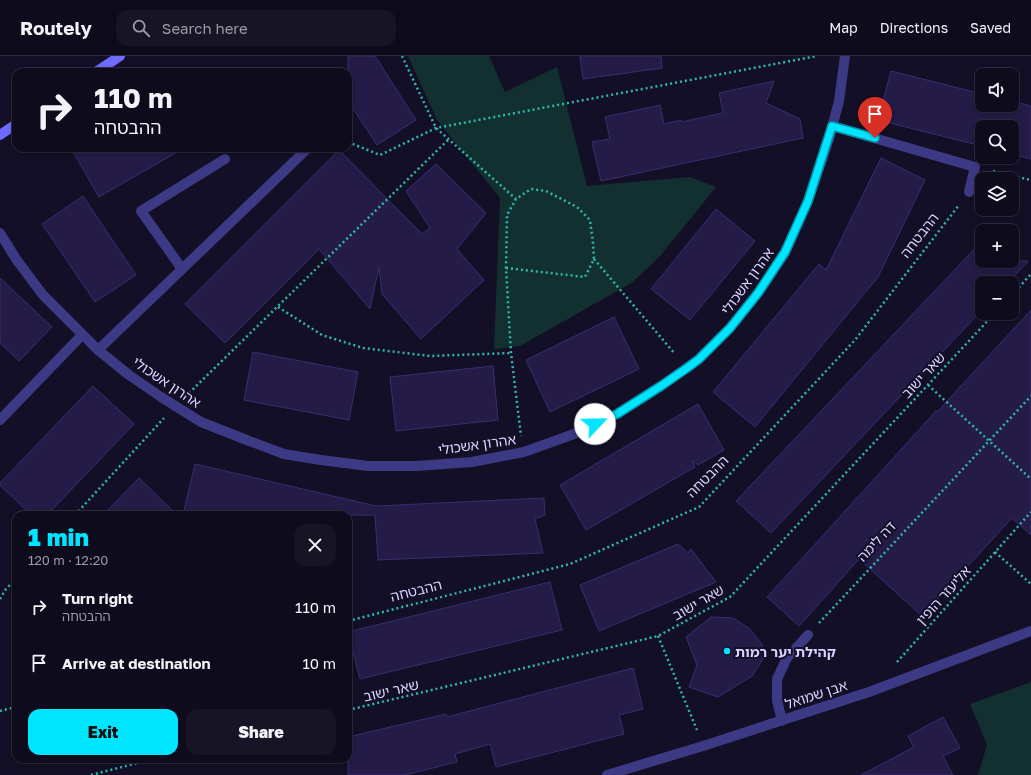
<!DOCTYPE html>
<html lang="en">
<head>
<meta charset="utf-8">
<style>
  :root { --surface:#0e0b1c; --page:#171425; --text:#f1f3f6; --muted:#9b9ba3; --line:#2e2b3b; --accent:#00e5ff }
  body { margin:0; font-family:"Golos Text","Noto Sans Hebrew",sans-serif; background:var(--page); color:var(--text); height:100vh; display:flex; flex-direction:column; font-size:15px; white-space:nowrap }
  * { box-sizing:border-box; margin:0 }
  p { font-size:13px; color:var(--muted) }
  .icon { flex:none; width:22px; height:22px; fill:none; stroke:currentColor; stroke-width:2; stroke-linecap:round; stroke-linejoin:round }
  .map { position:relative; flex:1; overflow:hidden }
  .panel { position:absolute; left:12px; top:455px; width:340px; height:252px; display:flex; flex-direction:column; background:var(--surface); border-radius:12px; box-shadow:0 2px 6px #0003,0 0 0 1px var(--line) }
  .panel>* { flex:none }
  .top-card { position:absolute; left:12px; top:12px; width:340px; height:84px; border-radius:12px; box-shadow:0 2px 6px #0003,0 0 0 1px var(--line); background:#0e0b1c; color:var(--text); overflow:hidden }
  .tools { position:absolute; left:975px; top:12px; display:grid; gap:8px }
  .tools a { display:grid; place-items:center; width:44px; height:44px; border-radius:8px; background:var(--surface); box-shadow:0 2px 6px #0003,0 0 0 1px var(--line); font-size:20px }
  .pin { position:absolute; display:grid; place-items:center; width:34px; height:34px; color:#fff; margin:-41px -17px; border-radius:50% 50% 50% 0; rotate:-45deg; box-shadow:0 0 4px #0007 }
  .pin .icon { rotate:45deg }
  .me { position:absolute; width:44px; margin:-22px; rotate:66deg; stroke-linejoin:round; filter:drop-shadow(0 0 3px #0008) }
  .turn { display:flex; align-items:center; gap:14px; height:84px; padding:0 16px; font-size:18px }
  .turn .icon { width:52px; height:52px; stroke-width:2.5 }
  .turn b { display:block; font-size:28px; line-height:34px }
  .round { display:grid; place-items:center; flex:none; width:42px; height:42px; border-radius:12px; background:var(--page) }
  .overview { display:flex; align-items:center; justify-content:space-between; height:68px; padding:0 16px }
  h1 { font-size:24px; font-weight:800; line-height:30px; color:var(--accent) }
  .primary-button { display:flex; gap:8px; margin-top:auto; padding:8px 16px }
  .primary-button a { flex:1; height:46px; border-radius:12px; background:var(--accent); color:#111; font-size:16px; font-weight:800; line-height:46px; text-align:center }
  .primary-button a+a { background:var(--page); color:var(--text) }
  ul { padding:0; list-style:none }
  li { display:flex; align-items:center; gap:12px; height:56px; padding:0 16px }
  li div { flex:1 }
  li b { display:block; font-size:15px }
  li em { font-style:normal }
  header { display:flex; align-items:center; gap:24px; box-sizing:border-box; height:56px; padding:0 20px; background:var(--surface); border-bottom:1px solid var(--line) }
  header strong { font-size:19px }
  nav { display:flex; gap:22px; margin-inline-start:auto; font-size:14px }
  .search { width:280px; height:36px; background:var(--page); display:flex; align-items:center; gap:10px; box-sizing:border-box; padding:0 14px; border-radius:12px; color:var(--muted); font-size:15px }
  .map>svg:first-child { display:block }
  .green { fill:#12302f }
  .building { fill:#241b47; stroke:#3b2d73 }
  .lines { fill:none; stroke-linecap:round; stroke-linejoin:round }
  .path { stroke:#2fb8b0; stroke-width:2.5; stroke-dasharray:2 3; stroke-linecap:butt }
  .lane { stroke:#3d3a85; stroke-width:10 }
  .street { stroke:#3d3a85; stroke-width:10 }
  .secondary { stroke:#6f6bff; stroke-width:10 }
  .route-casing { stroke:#0095a6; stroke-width:10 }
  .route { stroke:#00e5ff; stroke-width:7 }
  .poi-dot { fill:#00e5ff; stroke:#130f26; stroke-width:1.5 }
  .labels { text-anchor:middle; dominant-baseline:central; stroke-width:4; stroke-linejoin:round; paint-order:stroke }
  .street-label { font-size:14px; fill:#d9d4ff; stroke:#130f26 }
  .poi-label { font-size:14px; font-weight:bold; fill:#d9d4ff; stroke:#130f26; text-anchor:start }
</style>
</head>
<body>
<header>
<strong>Routely</strong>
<div class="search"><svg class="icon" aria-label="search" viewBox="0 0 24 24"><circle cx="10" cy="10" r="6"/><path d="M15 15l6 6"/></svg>Search here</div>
<nav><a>Map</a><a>Directions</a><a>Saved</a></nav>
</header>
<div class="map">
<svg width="1031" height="719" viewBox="0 0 1031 719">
  <rect width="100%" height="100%" fill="#130f26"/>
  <path class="green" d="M408,0H489L505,36L557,11L587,130L690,121L716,131L661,199L633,226L520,290L494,293L500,142L437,64Z
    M1031,626V719H978L987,689L970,648Z"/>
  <path class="building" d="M348,0H375L416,64L377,89L348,45Z
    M580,0H661L662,12L583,23Z
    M891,15L982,38V49H1012V45L1031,50V103L1012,98V71H982V90L878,64Z
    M774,25L766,47L800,63L803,82L601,125L592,86L610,83L605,61L660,49L664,68L681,64V66L723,57L719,37Z
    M71,92H184L99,141Z
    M339,94L422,178L430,172L406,135L436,108L486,157L457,193L484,224L421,283L382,238L379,211L370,253L319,193L225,287L185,248Z
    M881,102L925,124L878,221L755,371L713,336L819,208L826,214Z
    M83,140L136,219L95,246L42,168Z
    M716,153L755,185L690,264L651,233Z
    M982,185V205H1028L1008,227H982V254L771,477L736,445Z
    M0,222L52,271L19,305L0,287Z
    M1031,254V479L1012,462L922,560L859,503L799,570L767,541L936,355L937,356Z
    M614,261L639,313L550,356L526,304Z
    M253,296L358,316L349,364L244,344Z
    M493,310L498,364L396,375L390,321Z
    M93,330L134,368L47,459H31L0,429V427Z
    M698,348L724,394L698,409L692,404L695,411L586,474L560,429Z
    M195,408L376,450L544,442L545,459L535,463L543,497L378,504L375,459H183Z
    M139,422L177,459H103Z
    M678,488L688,497L691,493L716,526L599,575L580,529Z
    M550,526L562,574L360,623L348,576Z
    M711,561L733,562L749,572L762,588L763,603L752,620L718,641L689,631L697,609L686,581Z
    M633,612L643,653L619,659L624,678L496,711L490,688L455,698L457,706L405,719H348V681L446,658L447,661Z
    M943,661L960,692L943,700L953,719H861L914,691L908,680Z"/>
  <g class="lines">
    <path class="path" d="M402,0L436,72L516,143
      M348,86L380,99L436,72L817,0
      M993,115L1031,124
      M594,203L675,298
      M506,212L585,221L594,203L593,187L590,164L577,151L546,135L531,133L516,143L507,159L506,212L511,297L521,380
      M1012,239L1031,218
      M278,251L322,279L363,292L430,300L511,297
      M928,329L1031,423
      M189,337L449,83
      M75,459L164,362
      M995,496L1031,528
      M0,543L6,533L16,523
      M348,565L570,508L699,451L855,284L959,149
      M819,567L1031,340
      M658,580L697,674
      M897,606L1031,456
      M348,654L658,580L730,541L995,257
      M0,655L16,651
      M91,719L153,703"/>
    <path class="lane" d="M182,213L141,155L225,103
      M98,294L308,92"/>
    <path class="street" d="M832,70L975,111L969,136
      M0,177L16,203L43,239L98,294L129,319L161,341L201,366L244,383L284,398L321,404L368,410H416L472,406L524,396L574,378L617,358L661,330L699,303L730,272L758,237L785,197L808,145L829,83L839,45L845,0
      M0,364L82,279
      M782,665L777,644V623L787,602L808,579
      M607,719L703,690L869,636L1031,575"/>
    <path class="secondary" d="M96,16L120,0
      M0,79L16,68"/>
  </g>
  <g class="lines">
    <defs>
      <path id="route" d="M595,368L617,358L661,330L687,312L699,303L730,272L758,237L785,196L808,145L832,70L875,82"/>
    </defs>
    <use href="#route" class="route-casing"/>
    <use href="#route" class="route"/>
  </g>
  <circle class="poi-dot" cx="727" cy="595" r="4"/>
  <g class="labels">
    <g class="street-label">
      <text transform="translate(919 179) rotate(-52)">ההבטחה</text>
      <text transform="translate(747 225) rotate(-54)">אהרון אשכולי</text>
      <text transform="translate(923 319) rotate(-47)">שאר ישוב</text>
      <text transform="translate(167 326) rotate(34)">אהרון אשכולי</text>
      <text transform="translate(477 388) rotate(-8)">אהרון אשכולי</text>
      <text transform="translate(707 420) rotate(-45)">ההבטחה</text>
      <text transform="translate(876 485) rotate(-47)">דה לימה</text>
      <text transform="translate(416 534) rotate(-14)">ההבטחה</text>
      <text transform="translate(943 539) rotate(-48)">אליעזר הופין</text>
      <text transform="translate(698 546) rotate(-30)">שאר ישוב</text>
      <text transform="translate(391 634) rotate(-13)">שאר ישוב</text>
      <text transform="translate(816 638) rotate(-18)">אבן שמואל</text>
    </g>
    <g class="poi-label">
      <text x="735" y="595">קהילת יער רמות</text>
    </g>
  </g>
</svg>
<div class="tools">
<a><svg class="icon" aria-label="sound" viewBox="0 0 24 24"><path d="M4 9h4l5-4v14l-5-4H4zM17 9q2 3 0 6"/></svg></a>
<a><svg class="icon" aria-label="search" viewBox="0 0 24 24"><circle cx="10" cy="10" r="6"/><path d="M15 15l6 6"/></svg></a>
<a><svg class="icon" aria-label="layers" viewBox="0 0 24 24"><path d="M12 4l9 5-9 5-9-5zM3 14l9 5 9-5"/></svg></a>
<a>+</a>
<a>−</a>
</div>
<div class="pin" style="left:875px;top:82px;background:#d93025"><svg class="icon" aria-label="arrive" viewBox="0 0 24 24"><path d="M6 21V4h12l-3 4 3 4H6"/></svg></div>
<svg class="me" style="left:595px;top:368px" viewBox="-20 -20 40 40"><circle r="19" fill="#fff"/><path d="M0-13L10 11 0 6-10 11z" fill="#00e5ff"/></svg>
<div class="top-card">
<div class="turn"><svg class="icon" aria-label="right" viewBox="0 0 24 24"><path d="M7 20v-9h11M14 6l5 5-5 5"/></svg><div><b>110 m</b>ההבטחה</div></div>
</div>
<section class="panel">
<div class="overview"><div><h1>1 min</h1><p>120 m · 12:20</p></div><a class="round"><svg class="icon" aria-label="close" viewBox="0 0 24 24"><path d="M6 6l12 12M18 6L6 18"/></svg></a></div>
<ul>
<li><svg class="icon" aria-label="right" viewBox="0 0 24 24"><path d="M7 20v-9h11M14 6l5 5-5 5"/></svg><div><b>Turn right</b><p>ההבטחה</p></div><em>110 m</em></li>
<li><svg class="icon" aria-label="arrive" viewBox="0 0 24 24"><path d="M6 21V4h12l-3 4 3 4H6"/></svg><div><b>Arrive at destination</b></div><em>10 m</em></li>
</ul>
<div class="primary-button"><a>Exit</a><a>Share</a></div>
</section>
</div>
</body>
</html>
